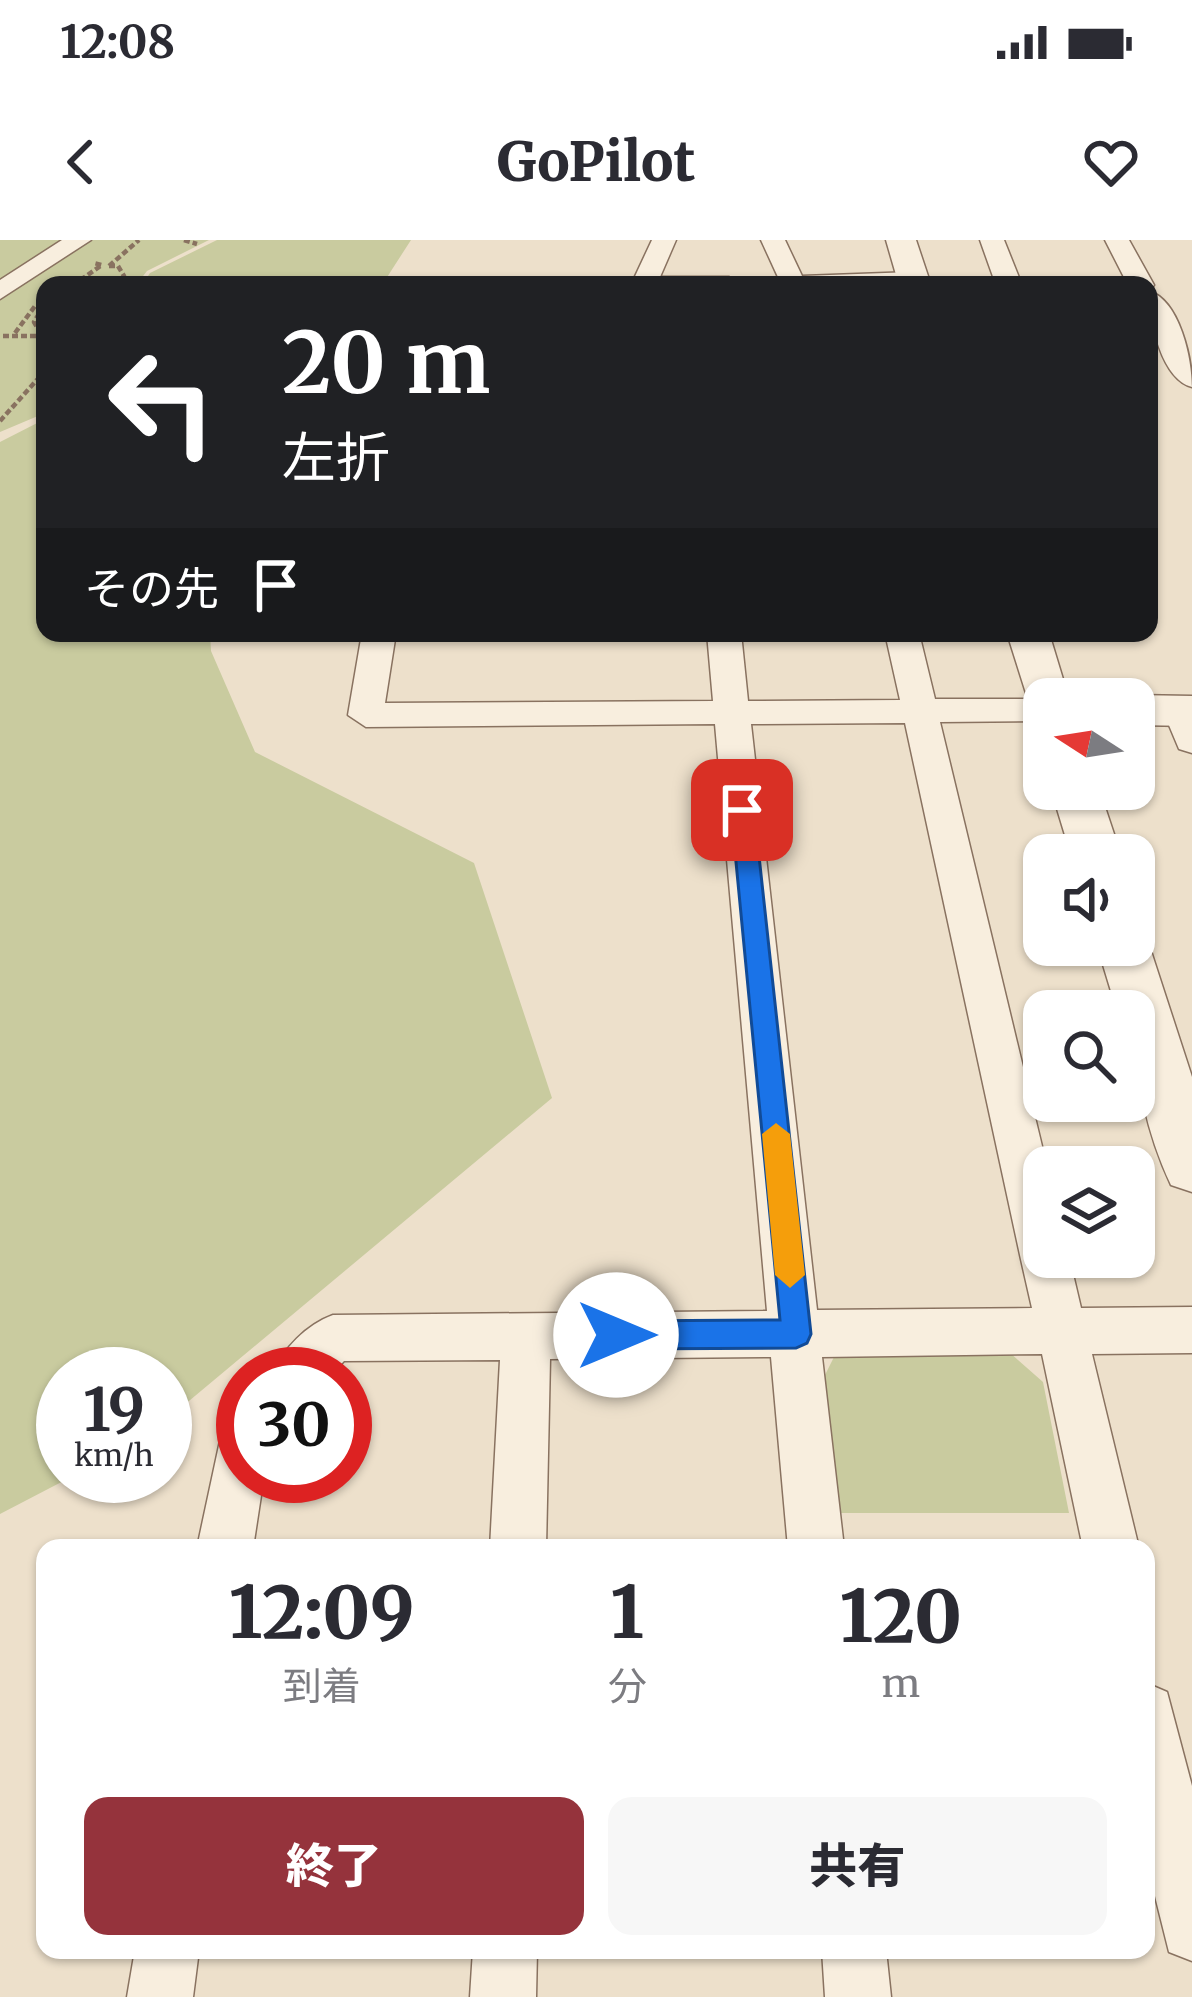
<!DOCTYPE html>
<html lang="ja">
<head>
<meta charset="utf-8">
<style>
  :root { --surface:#fff; --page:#f7f7f7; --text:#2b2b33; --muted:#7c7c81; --accent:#95333c }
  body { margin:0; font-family:Merriweather,"Noto Sans JP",serif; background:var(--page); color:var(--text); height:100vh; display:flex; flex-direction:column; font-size:45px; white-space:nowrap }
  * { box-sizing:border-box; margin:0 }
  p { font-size:39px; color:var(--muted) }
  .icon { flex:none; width:66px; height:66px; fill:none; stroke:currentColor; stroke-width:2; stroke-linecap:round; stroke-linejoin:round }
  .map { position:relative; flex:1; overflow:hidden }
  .drawer { position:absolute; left:36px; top:1299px; width:1119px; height:420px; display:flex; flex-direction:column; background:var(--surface); border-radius:24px; box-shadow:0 3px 9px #0004 }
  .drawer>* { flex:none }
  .top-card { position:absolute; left:36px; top:36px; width:1122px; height:366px; border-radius:24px; box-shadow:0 3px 9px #0004; background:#202124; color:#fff; overflow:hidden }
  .needle { width:78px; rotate:282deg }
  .buttons { position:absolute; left:1023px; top:438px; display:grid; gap:24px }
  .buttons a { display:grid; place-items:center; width:132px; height:132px; border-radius:24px; background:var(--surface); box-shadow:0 3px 9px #0004; font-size:60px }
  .speed { position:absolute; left:36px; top:1107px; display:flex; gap:24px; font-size:60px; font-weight:700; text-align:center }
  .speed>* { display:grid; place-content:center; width:156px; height:156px; border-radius:50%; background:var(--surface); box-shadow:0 3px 9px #0004; line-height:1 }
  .speed small { font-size:30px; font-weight:400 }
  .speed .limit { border:18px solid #d22; background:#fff; color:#111 }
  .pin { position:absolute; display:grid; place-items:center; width:102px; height:102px; color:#fff; margin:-51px; border-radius:24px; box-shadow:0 6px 18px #0006 }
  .me { position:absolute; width:132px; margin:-66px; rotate:90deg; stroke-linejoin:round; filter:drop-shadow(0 0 9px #0008) }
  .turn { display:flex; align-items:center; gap:42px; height:252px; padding:0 48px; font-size:54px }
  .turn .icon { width:156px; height:156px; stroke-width:2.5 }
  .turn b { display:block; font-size:84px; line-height:102px }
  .then { display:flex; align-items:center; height:114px; padding:0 48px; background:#0003; gap:24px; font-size:45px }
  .eta { display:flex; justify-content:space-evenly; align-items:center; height:204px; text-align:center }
  .eta b { font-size:72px; font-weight:800; line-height:84px }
  .cta { display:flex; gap:24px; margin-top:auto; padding:24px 48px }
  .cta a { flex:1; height:138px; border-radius:24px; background:var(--accent); color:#fff; font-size:48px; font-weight:800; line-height:138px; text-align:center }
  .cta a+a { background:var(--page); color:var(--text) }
  .status { display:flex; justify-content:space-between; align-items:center; height:84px; padding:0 60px; background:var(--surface); direction:ltr }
  .status svg { height:33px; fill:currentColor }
  header { display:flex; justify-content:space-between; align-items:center; height:156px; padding:0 48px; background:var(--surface); font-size:54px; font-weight:800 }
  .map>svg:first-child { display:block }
  .green { fill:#c9cb9f }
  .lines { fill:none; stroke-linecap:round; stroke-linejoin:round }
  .minor-casing { stroke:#897260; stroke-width:3 }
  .tertiary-casing { stroke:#897260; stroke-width:3 }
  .path { stroke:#897260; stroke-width:4.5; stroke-dasharray:6 3; stroke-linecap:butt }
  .minor { fill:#f8eede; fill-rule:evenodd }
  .tertiary { fill:#f8eede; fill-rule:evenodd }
  .route { fill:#1a73e8; stroke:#114b97; stroke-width:3 }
  .slow { fill:#f59e0b }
</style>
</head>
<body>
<div class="status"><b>12:08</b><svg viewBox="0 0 49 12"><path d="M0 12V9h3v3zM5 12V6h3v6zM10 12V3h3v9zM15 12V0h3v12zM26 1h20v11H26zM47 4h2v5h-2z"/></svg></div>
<header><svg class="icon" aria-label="back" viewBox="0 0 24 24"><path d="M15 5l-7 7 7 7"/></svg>GoPilot<svg class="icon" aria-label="heart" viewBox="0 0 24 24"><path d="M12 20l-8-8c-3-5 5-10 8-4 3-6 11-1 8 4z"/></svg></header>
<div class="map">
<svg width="1192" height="1757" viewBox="0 0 1192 1757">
  <rect width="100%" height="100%" fill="#ede0cb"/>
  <path class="green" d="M0,0H209L147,31L136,45H45V173L0,192Z
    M217,0H411L382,45H142L150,33Z
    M45,179V393H210L211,411L255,512L474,623L552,858L165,1181V1134H63V1236H73L0,1274V202Z
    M1009,1112L1043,1142L1069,1273H837L824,1137L834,1117Z"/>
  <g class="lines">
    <defs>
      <path id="minor" d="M62,0H91L0,59V40Z
        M652,0H676L660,37H729L742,45H631Z
        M761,0H785L802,36L913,32L926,40L922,45H753L778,37Z
        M980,0H1004L1022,45H996Z
        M1105,0H1129L1154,45L1150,50L1149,45H1128Z
        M1149,51C1180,61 1192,119 1192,147C1161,139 1149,79 1149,51Z
        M362,393H396L385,463L713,461L707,393H741L748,461L900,460L885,393H919L935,459H1046L1044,481L940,482L1047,927L1044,1017H1069L1081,1068L1192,1067V1113L1092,1114L1139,1308H1083L1042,1114L822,1117L844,1308H788L771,1117L550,1119L546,1308H490L500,1120L344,1121L332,1134H272C284,1108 306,1085 333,1075L767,1071L715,484L366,487L348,475ZM905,483L1020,1015L1032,1068L817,1070L751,484Z
        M1181,459L1192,462V513L1179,509L1163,471Z
        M243,1174V1236H264L253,1308H197L224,1182Z
        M1146,1443L1167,1452L1192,1546V1721L1169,1712L1146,1620Z
        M135,1710H199L193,1757H127Z
        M473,1710H537L536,1757H470Z
        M822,1710H886L891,1757H825Z"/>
      <path id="tertiary" d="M886,0H916L931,45H899Z
        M1007,393H1049L1069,459H1044V473L1031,469Z
        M1134,455L1192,456V486L1134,485V459H1121Z
        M1051,549H1099L1121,615H1071Z
        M1134,689L1149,705L1192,837V952L1171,945C1145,890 1134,831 1134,771H1117L1097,705H1134Z"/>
    </defs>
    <use href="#minor" class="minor-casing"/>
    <use href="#tertiary" class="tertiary-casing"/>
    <path class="path" d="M184,0L197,4
      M109,26L139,0
      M109,26H118L124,36L121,45
      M73,45L102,25L94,23
      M15,93L35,66
      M41,94L34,82L45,64
      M3,96H45
      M0,181L45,131"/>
    <use href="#minor" class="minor"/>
    <use href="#tertiary" class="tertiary"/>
  </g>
  <path class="route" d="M742,562L754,570L811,1094L807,1103L796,1108L616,1109L605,1105L601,1095L605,1085L616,1081L780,1080L731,570Z"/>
  <path class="slow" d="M776,883L790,894L805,1035L790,1048L775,1035L762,894Z"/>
</svg>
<div class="buttons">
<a><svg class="needle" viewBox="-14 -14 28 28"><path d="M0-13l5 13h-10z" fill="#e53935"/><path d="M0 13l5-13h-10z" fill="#7c7c81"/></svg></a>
<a><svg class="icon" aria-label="sound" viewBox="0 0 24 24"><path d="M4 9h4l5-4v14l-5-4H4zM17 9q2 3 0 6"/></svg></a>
<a><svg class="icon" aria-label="search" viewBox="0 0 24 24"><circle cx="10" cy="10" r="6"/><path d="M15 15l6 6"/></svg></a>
<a><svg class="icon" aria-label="layers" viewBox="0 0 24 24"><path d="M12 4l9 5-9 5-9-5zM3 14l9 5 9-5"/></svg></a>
</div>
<div class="speed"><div>19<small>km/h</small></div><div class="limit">30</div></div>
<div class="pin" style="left:742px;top:570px;background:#d93025"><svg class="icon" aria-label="arrive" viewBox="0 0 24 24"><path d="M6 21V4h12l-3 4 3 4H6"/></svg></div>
<svg class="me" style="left:616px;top:1095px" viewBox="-20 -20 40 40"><circle r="19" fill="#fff"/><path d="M0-13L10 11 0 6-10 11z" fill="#1a73e8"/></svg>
<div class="top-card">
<div class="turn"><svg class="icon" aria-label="left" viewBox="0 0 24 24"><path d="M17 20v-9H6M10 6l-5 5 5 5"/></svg><div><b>20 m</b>左折</div></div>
<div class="then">その先<svg class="icon" aria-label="arrive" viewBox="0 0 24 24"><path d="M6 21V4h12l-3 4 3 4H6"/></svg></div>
</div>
<section class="drawer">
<div class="eta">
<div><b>12:09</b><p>到着</p></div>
<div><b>1</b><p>分</p></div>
<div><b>120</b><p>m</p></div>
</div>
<div class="cta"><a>終了</a><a>共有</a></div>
</section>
</div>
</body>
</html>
